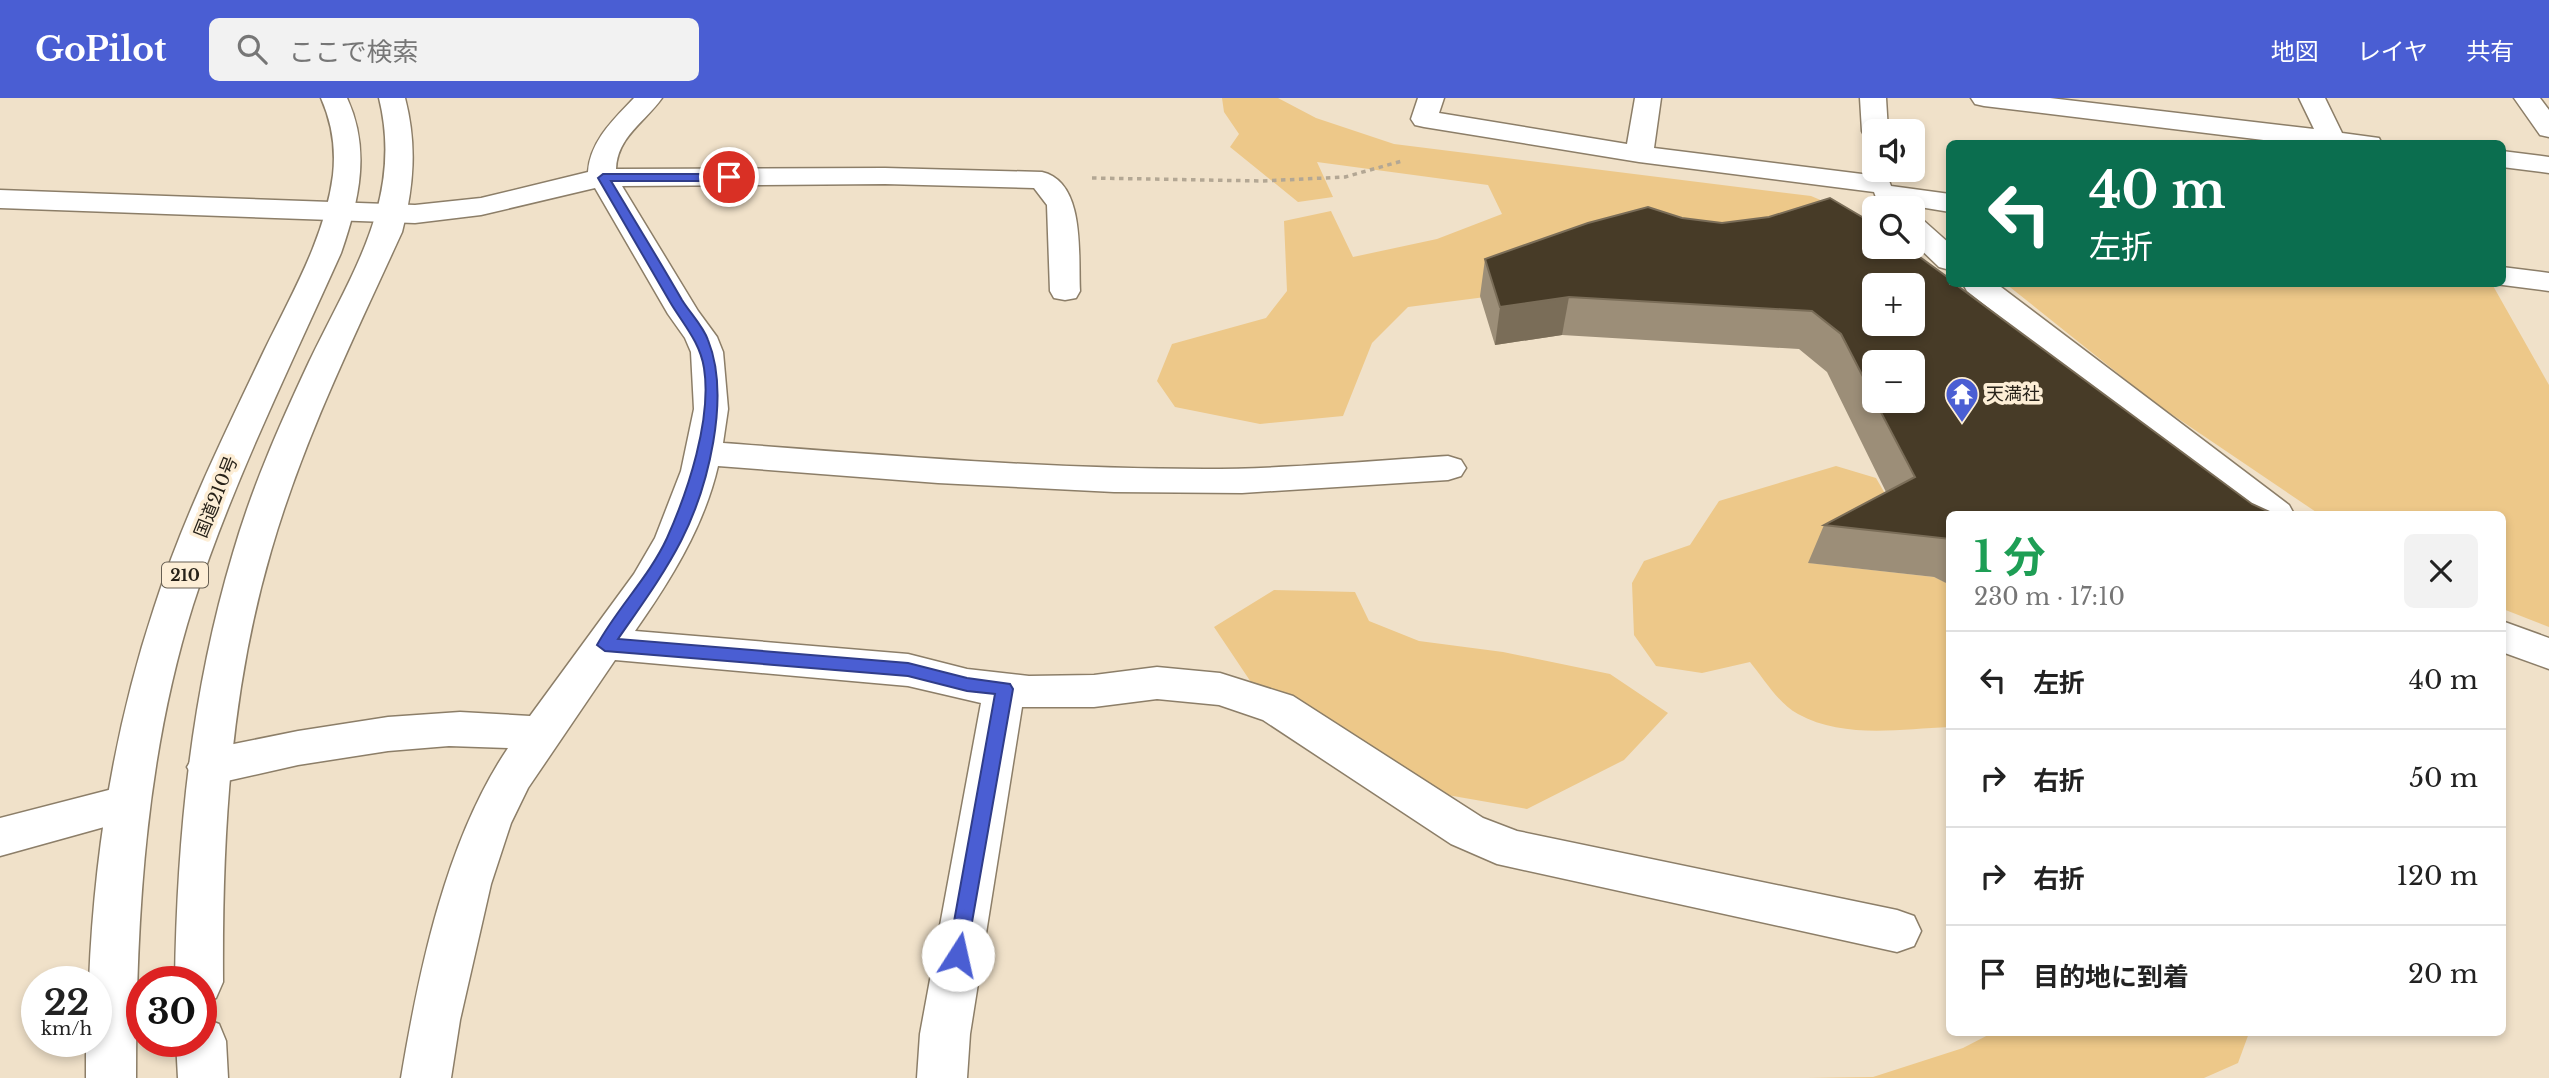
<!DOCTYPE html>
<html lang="ja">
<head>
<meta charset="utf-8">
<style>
  :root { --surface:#fff; --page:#f2f2f2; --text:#222; --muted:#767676; --line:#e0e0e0; --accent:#4a5ed3 }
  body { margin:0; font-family:"Libre Baskerville","Noto Sans JP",serif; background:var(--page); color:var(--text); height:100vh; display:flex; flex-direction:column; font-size:26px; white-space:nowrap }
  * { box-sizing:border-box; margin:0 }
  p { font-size:23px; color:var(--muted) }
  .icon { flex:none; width:38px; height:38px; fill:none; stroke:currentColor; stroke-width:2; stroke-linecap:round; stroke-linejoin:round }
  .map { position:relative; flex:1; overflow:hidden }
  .sheet { position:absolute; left:1946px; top:413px; width:560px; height:525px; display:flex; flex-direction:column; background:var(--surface); border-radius:10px; box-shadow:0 4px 10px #0003 }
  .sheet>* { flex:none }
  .top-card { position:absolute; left:1946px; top:42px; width:560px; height:147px; border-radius:10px; box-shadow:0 4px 10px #0003; background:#0b6e4f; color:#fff; overflow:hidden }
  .fabs { position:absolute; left:1862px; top:21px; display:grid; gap:14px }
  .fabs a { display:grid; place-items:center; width:63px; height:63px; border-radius:10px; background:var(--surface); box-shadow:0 4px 10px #0003; font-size:35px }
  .speed { position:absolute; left:21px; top:868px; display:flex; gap:14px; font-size:35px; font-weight:700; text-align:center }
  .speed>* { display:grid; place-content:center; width:91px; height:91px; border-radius:50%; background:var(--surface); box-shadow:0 4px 10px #0003; line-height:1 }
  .speed small { font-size:18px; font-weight:400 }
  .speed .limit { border:10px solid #d22; background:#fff; color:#111 }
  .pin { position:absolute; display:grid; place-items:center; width:60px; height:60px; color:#fff; margin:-30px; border:4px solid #fff; border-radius:50%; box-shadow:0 2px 7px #0007 }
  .me { position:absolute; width:77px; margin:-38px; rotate:10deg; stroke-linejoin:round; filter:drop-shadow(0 0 5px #0008) }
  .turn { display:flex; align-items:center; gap:24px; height:147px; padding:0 28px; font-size:32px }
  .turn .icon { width:91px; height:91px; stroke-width:2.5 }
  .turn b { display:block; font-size:49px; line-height:60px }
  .round { display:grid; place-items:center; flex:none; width:74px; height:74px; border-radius:10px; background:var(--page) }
  .head { display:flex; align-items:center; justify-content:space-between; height:119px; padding:0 28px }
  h1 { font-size:42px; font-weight:700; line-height:52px; color:#1e9e55 }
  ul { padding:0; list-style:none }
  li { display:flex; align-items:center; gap:21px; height:98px; padding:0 28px; border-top:2px solid var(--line) }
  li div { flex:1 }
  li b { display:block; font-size:26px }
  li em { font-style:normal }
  header { display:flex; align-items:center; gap:42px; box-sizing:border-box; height:98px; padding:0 35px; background:var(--accent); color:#fff }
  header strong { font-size:33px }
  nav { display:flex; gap:38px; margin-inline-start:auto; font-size:24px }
  .search { width:490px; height:63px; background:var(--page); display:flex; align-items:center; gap:18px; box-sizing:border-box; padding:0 24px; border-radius:10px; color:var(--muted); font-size:26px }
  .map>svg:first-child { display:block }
  .green { fill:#edc889 }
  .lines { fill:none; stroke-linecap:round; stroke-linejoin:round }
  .minor-casing { stroke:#8c7e68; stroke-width:3 }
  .highway-casing { stroke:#8c7e68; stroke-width:3 }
  .path { stroke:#b3a794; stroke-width:3.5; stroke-dasharray:4.5 4.5; stroke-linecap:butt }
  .minor { fill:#fff; fill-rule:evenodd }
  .highway { fill:#fff; fill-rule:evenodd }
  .wall { fill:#9c8e78; fill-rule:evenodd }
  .shaded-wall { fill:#7a6d58 }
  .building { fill:#473b27; stroke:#7a6d58; stroke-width:2; fill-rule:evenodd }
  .route { fill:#4a5ed3; stroke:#303d89; stroke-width:2 }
  .labels { text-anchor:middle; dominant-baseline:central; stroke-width:7; stroke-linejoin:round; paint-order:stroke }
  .shield { fill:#fdeed6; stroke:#675f52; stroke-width:2 }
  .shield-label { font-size:16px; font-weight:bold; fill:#272219 }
  .poi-label { font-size:18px; fill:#272219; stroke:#fdeed6; text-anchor:start }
  .street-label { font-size:18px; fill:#272219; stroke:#fdeed6 }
</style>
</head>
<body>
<header>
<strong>GoPilot</strong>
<div class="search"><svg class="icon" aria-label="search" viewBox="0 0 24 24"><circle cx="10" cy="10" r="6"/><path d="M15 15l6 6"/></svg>ここで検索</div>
<nav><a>地図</a><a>レイヤ</a><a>共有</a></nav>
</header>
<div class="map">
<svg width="2549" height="980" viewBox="0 0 2549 980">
  <rect width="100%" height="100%" fill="#f0e1c9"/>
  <path class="green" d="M1222,0H1278L1316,20L1394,46L1811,98L1837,109L1874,149L1408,209L1372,245L1343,318L1260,326L1175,309L1157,283L1172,246L1266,220L1287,193L1284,123L1331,113L1353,159L1437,141L1502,116L1488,87L1317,64L1333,99L1298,104L1230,49L1239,36L1224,14Z
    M2006,186H2492L2549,287V529L2503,511L2502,416H2319L2155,305Z
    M1836,368L1876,380L1898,418L1810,465L1934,479L1949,486V629C1900,631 1843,641 1798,616C1778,605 1764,581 1750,564L1702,575L1656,568L1634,537L1632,485L1644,463L1690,447L1719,403Z
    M1274,492L1355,494L1369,523L1419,543L1503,554L1610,576L1668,615L1624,662L1527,711L1413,691L1269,611L1214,529Z
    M1992,935V934L2249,935L2238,965L2204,980H1807L1873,979L1963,950Z"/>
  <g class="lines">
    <defs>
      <path id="minor" d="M634,0H662C645,24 617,39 616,71L885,70L1042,74C1086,84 1078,158 1080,193L1076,200L1065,202L1054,200L1050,193L1047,107L1034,90L885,86L622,88L698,213L717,239L723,254L728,311L723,345C883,357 1043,371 1204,371C1286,371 1367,363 1448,358L1461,362L1466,370L1461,378L1448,382L1242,395L1114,394L938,385L718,368C704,429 670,483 635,533L908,556L967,571L1029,578L1094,577L1157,569L1220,575L1293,598L1483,720L1517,733L1897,812L1914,818L1921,833L1914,848L1897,854L1497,766L1451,746L1263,622L1219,607L1157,601L1094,609H1022L970,936L967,980H917L920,936L981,605L908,588L615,562L528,690L511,725L491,786L460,922L451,980H401C419,872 446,742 508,650L449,648L388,653L298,667L209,687L194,681L187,669L194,657L209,651L298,633L388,619L460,614L530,618L634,476L655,440L681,373L694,311L691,254L685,240L668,216L595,90L481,117L415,125L0,110V92L415,107L481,100L588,74C590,43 614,21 634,0Z
        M1418,0H1444L1439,15L1627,46L1635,0H1661L1654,50L1878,78L1888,80L1891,88L1950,96V114L1877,102L1874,94L1639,64L1424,29L1415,27L1411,21Z
        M1860,0H1886L1888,33H1874V41L1865,39L1862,33Z
        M1971,0H2050L2314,31L2299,0H2325L2342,35L2379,40L2382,46H2297L1984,8L1975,6Z
        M2514,0H2540L2549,12V39L2540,37Z
        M2502,53L2549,59V75L2502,69Z
        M1913,119L1923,122L1950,146V172L1939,169L1913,144Z
        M2502,169L2549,175V193L2495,186H2502Z
        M1963,186H1997L2289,407L2294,416H2252L1967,193Z
        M2502,523L2549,540V571L2502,554Z
        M128,687L144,692L150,705L144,718L0,758V720Z"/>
      <path id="highway" d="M321,0H347C371,52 359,103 341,155C289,271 232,386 193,507C145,660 136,821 136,980H86V943H96V884H89C94,757 114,631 154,510C182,422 224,337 264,253C291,197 325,140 333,77C336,49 332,25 321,0Z
        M379,0H405C417,46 414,88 402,134C354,239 303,342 271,453C230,593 222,739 223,884L216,900L201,905V884H175C177,739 191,595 233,455C252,389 280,326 309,264C351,176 404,101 379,0Z
        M201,919L219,926L226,943L228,980H178L176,943H201Z"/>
    </defs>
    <use href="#minor" class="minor-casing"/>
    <use href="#highway" class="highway-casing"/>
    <path class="path" d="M1092,80L1262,83L1345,79L1402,63"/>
    <use href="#minor" class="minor"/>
    <use href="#highway" class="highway"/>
  </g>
  <path class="wall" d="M1830,100L1874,126V149H1906L1950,181V186H1955L2252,406L2274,416H1950V487L1934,479L1808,465L1824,427L1886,394L1827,274L1799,251L1562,237L1495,247L1480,198L1485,161L1588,125L1648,109L1682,120L1722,125L1769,119ZM1874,187H1913V226H1874ZM1874,264H1913V303H1874Z"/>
  <path class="shaded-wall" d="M1569,199L1562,237L1495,247L1500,209Z"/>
  <path class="building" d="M1830,100L1874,126V149H1906L1950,181V186H1955L2252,406L2274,416H1950V441L1824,427L1915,379L1875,303H1913V264H1874V300L1841,236L1812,213L1569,199L1500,209L1485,161L1588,125L1648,109L1682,120L1722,125L1769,119ZM1874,187H1913V226H1874Z"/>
  <path class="route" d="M603,76H729L735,79L729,83H611C635,123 659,162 682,202C690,215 703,228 708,242C731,299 708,390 681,443C663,478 640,509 618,541L908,565L967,580L1010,586L1013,591L965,864L958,866L951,864L948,857L995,596L967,593L908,578L605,553L597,547C618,509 649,479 667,440C688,393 712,321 704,270C700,244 683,226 670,204C646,162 622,121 598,80Z"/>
  <defs>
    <symbol id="temple-pin" viewBox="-11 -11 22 30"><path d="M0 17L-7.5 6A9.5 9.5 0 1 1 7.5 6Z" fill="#4a5ed3" stroke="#fdeed6"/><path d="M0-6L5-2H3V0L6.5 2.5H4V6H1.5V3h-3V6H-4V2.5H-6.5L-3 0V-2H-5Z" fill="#fff"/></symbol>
  </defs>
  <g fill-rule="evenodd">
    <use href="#temple-pin" x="1943" y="277" width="38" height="52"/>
  </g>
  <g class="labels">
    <rect class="shield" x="162" y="464.5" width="46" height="25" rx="5"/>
    <g class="shield-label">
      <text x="185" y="477">210</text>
    </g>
    <g class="poi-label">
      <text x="1986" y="296">天満社</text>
    </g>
    <g class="street-label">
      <text transform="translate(216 399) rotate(-68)">国道210号</text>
    </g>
  </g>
</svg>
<div class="fabs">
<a><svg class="icon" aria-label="sound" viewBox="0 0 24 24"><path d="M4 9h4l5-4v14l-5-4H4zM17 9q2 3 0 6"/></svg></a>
<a><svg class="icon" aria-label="search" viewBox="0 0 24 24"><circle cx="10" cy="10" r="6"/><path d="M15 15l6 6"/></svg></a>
<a>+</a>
<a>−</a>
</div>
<div class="speed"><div>22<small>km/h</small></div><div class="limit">30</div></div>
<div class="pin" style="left:729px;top:79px;background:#d93025"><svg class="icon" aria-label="arrive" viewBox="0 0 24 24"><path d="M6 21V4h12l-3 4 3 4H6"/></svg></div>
<svg class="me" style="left:958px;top:857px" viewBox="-20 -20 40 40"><circle r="19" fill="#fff"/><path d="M0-13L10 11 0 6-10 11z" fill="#4a5ed3"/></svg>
<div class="top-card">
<div class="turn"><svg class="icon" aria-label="left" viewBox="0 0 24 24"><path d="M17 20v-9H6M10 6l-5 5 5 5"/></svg><div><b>40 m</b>左折</div></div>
</div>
<section class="sheet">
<div class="head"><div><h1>1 分</h1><p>230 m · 17:10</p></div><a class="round"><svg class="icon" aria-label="close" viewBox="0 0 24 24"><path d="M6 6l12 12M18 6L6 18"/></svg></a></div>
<ul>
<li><svg class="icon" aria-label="left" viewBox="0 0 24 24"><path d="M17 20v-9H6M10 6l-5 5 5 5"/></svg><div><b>左折</b></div><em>40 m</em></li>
<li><svg class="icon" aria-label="right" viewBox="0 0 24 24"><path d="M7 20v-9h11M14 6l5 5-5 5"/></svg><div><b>右折</b></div><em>50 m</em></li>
<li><svg class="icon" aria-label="right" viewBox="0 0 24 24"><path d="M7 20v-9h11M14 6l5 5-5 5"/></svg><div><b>右折</b></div><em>120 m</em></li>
<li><svg class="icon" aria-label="arrive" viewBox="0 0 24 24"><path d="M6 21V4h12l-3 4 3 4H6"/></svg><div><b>目的地に到着</b></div><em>20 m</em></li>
</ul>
</section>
</div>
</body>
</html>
